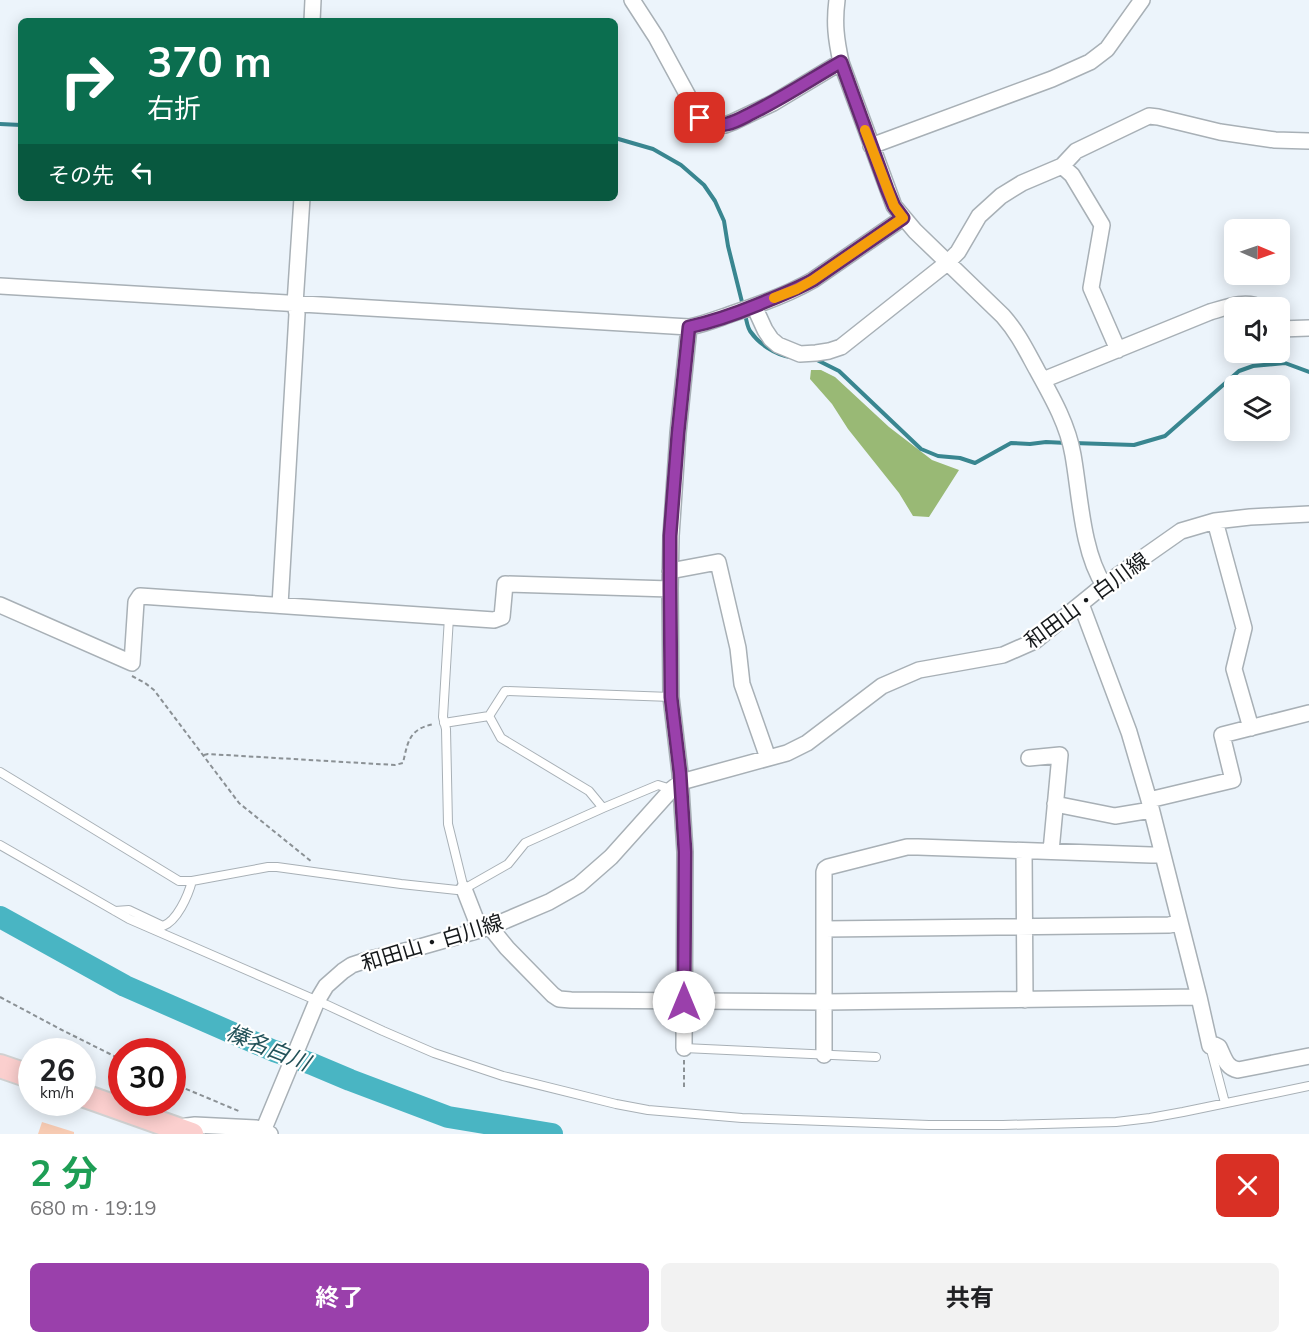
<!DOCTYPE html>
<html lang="ja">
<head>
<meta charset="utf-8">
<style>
  :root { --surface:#fff; --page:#f2f2f2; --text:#202124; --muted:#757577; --accent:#9a40ab }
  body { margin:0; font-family:Mulish,"Noto Sans JP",sans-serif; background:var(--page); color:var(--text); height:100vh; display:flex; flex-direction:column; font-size:22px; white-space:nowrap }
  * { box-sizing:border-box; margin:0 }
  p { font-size:20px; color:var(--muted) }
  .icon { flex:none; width:33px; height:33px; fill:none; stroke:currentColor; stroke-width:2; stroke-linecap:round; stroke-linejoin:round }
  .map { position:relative; height:1134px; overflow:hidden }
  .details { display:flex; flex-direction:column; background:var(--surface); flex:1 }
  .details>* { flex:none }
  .hud { position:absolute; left:18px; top:18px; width:600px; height:183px; border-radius:9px; box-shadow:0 3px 15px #0003; background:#0b6e4f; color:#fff; overflow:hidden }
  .needle { width:39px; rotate:92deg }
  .tools { position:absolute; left:1224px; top:219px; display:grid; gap:12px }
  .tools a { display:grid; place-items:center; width:66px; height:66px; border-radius:9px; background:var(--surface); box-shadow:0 3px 15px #0003; font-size:30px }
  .speed { position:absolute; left:18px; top:1038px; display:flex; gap:12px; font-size:30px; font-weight:700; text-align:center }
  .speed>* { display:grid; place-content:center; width:78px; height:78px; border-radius:50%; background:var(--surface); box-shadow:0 3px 15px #0003; line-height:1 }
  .speed small { font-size:15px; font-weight:400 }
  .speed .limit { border:9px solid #d22; background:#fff; color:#111 }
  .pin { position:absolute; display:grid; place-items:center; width:51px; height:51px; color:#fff; margin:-26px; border-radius:12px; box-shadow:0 3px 9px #0006 }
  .me { position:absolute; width:66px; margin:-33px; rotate:0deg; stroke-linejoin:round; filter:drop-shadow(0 0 4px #0008) }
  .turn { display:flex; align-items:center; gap:21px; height:126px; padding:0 30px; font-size:27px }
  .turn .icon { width:78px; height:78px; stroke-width:2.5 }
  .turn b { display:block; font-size:42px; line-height:51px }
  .then { display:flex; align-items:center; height:57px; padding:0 30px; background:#0003; gap:12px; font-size:22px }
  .round { display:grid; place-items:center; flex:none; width:63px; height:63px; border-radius:9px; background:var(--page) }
  .overview { display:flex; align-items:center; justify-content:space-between; height:102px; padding:0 30px }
  h1 { font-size:36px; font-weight:700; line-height:45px; color:#1e9e55 }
  .button { display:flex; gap:12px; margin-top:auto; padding:12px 30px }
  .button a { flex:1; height:69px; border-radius:9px; background:var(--accent); color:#fff; font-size:24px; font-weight:700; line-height:69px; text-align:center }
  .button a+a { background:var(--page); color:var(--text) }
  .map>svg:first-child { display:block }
  .forest { fill:#99b975 }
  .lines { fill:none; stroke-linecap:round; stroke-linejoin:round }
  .stream { stroke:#398690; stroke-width:4 }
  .river { stroke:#49b5c3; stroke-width:22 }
  .building { fill:#f7cbb3 }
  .lane-casing { stroke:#a8b0b6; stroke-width:10 }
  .street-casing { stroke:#a8b0b6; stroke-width:18 }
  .primary-casing { stroke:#d0d1d1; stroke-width:26 }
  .path { stroke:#8b9195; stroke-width:2; stroke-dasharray:4.5 3; stroke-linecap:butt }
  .lane { stroke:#fff; stroke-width:8 }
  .street { stroke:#fff; stroke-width:15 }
  .primary { stroke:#fbcfce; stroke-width:22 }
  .route-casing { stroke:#642a6f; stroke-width:15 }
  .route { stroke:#9a40ab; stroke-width:10 }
  .slow { stroke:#f59e0b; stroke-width:10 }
  .labels { text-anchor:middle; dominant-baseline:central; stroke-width:4.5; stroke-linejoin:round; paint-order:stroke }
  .street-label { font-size:21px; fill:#15181a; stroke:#fff }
  .water-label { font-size:22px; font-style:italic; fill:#235259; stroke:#fff }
</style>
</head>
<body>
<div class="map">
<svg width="1309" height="1134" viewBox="0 0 1309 1134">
  <rect width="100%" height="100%" fill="#ecf4fb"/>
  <path class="forest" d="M811,370H821L835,377L889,427L932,460L959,470L929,517L913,516L899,493L848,429L832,404L810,379Z"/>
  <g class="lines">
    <path class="stream" d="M0,124L21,125
      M615,138L653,149L681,165L704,185L715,201L724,221L728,246L743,306
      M745,313C746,319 747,326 750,331C759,344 774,354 790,357
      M812,360H817L839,371L921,449L938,456L960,458L975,463L1011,443L1030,444L1046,442L1067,443
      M1074,443L1134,445L1165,436L1239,371L1253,366L1285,363L1309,372"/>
    <path class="river" d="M0,917L125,986L274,1051L312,1064L350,1080L448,1117L552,1134"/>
  </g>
  <path class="building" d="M42,1122L74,1132V1134H38Z"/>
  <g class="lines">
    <defs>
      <path id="lane" d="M449,617L443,717L446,729L448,824L464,889
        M489,716L501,738L589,791L603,808
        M444,723L489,716L505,691L671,697
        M0,772L179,881H192L268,867H277L401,884L457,890L464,889L508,864L525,843L603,808L658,785L671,789
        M0,845L129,919L327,1005L383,1031L434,1053L503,1076L616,1104L648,1110L742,1118L929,1125H1003L1116,1122L1150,1118L1183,1112L1309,1086
        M115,911L129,910L163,926C177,921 188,896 192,881
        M1210,1046L1225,1103
        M684,1048L876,1057"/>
      <path id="street" d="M632,0L656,37L700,118L707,123L715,125H725L733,122L773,103L841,62
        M837,0C834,23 836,39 841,62L894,206L915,231L1003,316C1018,333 1026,350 1037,370C1052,397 1068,425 1073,455C1080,494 1082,552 1104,585
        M312,21L313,0
        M871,146L1052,79L1090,62L1107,49L1142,0
        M1062,166L1072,175L1102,225L1091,288L1118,350
        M0,286L689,327C705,324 719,318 734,313C761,304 789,294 813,280L903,218
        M754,306L765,330L771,339L778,345L800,354L816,353L829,351L841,347L947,263L958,252L979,216L1001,196L1022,183L1062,166L1076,151L1149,116L1158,117L1220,132L1275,140L1309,141
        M1280,329L1309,328
        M1043,380L1210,312C1224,308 1247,299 1260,308
        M1215,521L1244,628L1234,669L1251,728
        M670,571L718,562L738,648L742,684L768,758
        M1081,604L1129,732L1149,800L1199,997L1210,1046L1215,1045L1219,1047C1224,1057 1226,1068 1238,1070L1309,1056
        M0,605L132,663L136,602L140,596L494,620L502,617L505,584L670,589
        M280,605L297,314L295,304L302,198
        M1029,758L1060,755L1051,851
        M1149,800L1233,780L1222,735L1309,713
        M1055,804L1115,816L1151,810
        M1024,851L1025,1000
        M464,889L480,930
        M490,927L507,948L553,995L559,999L571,1000L825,1002L1199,997
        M825,929L1169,925L1180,923
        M684,1048L685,852L680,773L671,697L670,589L671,536L678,433L689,327
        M824,1055V872L825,869L828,867L907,847H918L1151,855L1162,854
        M179,1127L195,1125L256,1128L270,1134
        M263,1131L317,1001L326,986L343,971L352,965L370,959L413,949L490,927L549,902L579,885L611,857L672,789L681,782L787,753L807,743L882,686L919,670L1003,655L1035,641L1104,585L1181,531L1215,521L1250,517L1309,514"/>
      <path id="primary" d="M0,1066L32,1077
        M82,1095L192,1134"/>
    </defs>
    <use href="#lane" class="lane-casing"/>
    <use href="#street" class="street-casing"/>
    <use href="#primary" class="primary-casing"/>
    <path class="path" d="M132,676L145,683L154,690L239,803L312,862
      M204,755L208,754L395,765L403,763C408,741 409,729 434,724
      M0,997L60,1029L122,1060
      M684,1060V1089
      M172,1083L241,1112"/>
    <use href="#lane" class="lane"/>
    <use href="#street" class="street"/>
    <use href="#primary" class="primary"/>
  </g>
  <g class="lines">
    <defs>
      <path id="route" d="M684,1002L685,852L680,773L671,697L670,589V536L678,433L689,327C712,322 735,314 757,305C776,297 795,290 813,280L903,218L894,206L887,189L841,62C811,79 783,98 752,113C744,117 736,122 727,124C717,126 708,124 700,118"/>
    </defs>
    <use href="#route" class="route-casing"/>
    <use href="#route" class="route"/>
    <path class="slow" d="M774,298L797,289L813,280L903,218L894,206L865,130"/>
  </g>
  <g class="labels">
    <g class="street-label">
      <text transform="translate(1086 600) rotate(-36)">和田山・白川線</text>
      <text transform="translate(432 942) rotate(-17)">和田山・白川線</text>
    </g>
    <g class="water-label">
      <text transform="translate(268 1047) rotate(22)">榛名白川</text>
    </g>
  </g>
</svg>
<div class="tools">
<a><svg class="needle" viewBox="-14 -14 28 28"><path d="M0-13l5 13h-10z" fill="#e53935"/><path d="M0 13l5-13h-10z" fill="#757577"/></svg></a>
<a><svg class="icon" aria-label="sound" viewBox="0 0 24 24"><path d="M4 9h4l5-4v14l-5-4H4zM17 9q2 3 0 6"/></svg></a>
<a><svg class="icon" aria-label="layers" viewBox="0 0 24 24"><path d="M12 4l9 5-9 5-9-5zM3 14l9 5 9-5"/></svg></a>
</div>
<div class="speed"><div>26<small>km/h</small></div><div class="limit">30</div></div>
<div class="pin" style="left:700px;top:118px;background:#d93025"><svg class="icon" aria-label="arrive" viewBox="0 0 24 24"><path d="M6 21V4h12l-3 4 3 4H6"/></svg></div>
<svg class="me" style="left:684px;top:1002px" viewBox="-20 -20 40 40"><circle r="19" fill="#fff"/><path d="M0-13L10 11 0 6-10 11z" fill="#9a40ab"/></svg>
<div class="hud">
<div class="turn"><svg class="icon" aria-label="right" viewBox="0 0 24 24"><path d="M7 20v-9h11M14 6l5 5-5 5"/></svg><div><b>370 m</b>右折</div></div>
<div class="then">その先<svg class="icon" aria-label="left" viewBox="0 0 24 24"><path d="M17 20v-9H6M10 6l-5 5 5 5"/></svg></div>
</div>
</div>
<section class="details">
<div class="overview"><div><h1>2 分</h1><p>680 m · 19:19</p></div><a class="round" style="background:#d93025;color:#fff"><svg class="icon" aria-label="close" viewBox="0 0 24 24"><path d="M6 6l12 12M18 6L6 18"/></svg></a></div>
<div class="button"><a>終了</a><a>共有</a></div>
</section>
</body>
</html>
